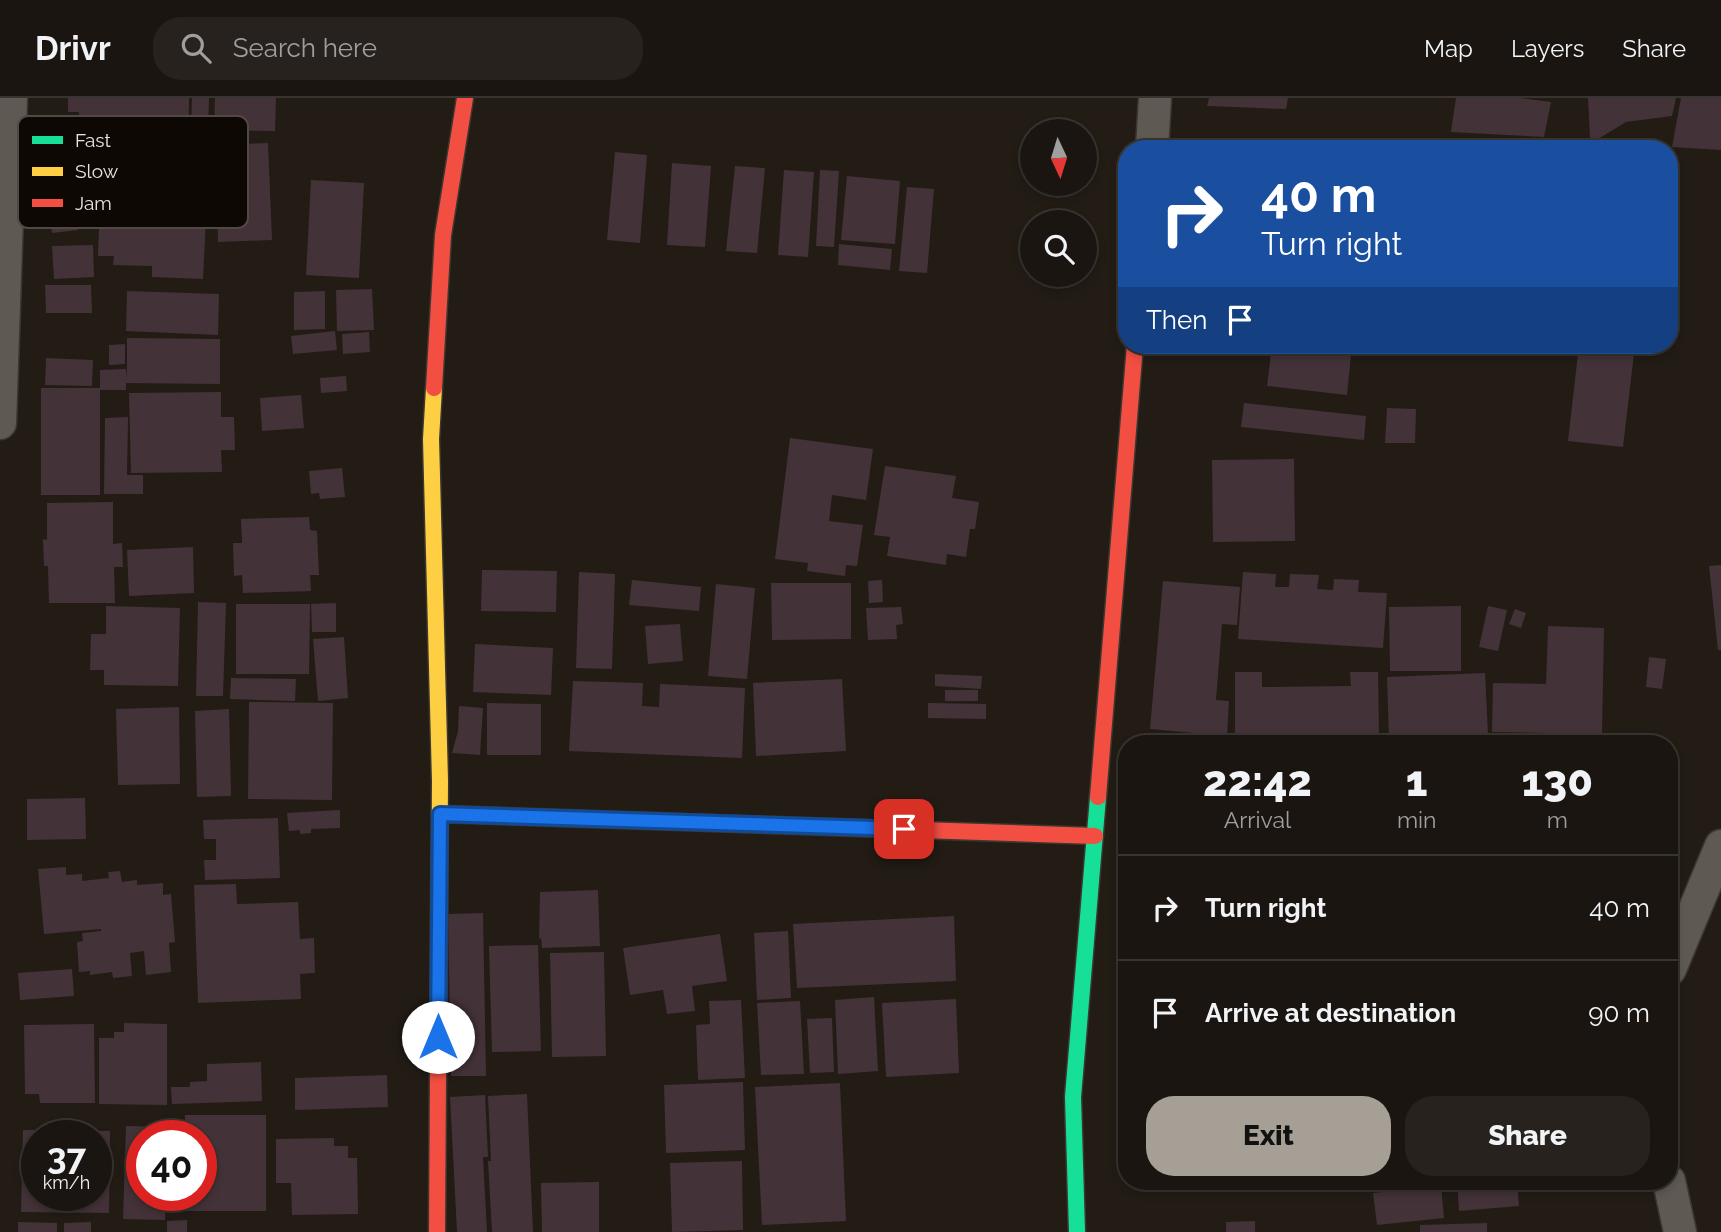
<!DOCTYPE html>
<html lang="en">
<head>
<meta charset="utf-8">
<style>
  :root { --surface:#1a1510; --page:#27221e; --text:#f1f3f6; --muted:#9f9f9f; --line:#383430; --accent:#a59f96 }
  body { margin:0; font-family:Raleway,sans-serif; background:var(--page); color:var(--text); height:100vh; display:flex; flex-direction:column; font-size:26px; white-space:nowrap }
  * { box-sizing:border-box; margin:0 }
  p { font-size:23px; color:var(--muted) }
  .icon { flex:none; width:38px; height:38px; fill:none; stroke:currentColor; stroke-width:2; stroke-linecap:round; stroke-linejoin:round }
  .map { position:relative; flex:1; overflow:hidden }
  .panel { position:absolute; left:1118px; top:637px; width:560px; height:455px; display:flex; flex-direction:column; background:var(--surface); border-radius:28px; box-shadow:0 4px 10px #0003,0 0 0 2px var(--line) }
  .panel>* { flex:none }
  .guide { position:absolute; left:1118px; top:42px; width:560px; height:214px; border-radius:28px; box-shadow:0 4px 10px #0003,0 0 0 2px var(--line); background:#1a4fa0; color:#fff; overflow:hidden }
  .needle { width:46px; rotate:176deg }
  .controls { position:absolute; left:1020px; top:21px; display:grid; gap:14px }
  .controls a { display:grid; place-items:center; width:77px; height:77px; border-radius:50%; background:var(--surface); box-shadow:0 4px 10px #0003,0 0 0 2px var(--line); font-size:35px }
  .speed { position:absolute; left:21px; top:1022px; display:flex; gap:14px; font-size:35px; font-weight:700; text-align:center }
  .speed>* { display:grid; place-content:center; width:91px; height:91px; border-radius:50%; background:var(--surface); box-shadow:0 4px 10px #0003,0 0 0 2px var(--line); line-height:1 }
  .speed small { font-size:18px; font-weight:400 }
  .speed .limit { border:10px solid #d22; background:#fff; color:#111 }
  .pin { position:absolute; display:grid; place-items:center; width:60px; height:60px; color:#fff; margin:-30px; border-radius:14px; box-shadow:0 4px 10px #0006 }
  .me { position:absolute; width:77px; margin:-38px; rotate:0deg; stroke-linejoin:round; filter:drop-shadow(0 0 5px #0008) }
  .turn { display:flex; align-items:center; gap:24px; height:147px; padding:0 28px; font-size:32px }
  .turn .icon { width:91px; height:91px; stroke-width:2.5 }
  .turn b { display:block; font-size:49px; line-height:60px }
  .then { display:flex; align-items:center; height:66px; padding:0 28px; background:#0003; gap:14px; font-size:26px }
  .eta { display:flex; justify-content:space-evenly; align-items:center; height:119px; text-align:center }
  .eta b { font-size:42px; font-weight:800; line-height:49px }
  .button { display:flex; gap:14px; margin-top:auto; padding:14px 28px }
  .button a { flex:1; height:80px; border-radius:28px; background:var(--accent); color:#111; font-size:28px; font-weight:800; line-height:80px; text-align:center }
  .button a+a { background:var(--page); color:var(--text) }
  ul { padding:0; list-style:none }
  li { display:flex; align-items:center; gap:21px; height:105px; padding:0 28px; border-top:2px solid var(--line) }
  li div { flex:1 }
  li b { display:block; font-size:26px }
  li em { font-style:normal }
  header { display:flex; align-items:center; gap:42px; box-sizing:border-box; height:98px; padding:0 35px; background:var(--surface); border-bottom:2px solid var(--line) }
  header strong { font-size:33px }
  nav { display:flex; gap:38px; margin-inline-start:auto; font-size:24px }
  .search { width:490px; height:63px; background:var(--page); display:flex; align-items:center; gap:18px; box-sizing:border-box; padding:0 24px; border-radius:28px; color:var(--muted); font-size:26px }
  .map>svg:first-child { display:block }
  .building { fill:#443239; fill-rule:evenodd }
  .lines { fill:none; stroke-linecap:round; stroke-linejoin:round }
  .street-casing { stroke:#3c3731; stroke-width:35 }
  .fast-casing { stroke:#3c3731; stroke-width:19 }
  .slow-casing { stroke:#3c3731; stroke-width:19 }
  .jam-casing { stroke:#3c3731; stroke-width:19 }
  .street { stroke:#5e5953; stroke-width:32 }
  .fast { stroke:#16e098; stroke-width:16 }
  .slow { stroke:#ffcf43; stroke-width:16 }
  .jam { stroke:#f24e42; stroke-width:16 }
  .route-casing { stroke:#114b97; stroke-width:18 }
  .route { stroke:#1a73e8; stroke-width:12 }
  .key { fill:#0d0804; stroke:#504a45; stroke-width:2 }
  .key-label { font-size:19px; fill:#ece5dc }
</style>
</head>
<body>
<header>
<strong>Drivr</strong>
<div class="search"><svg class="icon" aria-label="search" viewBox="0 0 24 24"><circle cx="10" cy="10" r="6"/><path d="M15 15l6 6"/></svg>Search here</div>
<nav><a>Map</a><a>Layers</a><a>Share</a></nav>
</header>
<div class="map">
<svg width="1721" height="1134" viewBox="0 0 1721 1134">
  <rect width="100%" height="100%" fill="#221c15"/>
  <path class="building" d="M68,0H189L188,78L67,77V39H79V14H68Z
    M192,0H209L208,32H191Z
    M215,0H276L275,33L214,32Z
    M1209,0H1288L1286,11L1207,8Z
    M1456,0H1520L1551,4L1544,39L1451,34Z
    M1588,0H1676L1672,18L1626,24L1598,41L1590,40Z
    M1681,0H1721V52L1672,49Z
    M1598,41L1624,48V51H1597Z
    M268,45L272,142L218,144L215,47Z
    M615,54L647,57L640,145L607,142Z
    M672,65L711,68L705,149L667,147Z
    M735,68L765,70L757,155L726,153Z
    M784,72L814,74L808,159L778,157Z
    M820,72L839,73L834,149L816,148Z
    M847,78L900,83L895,146L841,142Z
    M311,82L364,85L359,180L306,177Z
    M907,89L934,91L927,175L899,173Z
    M174,100L207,101L203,181L152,179V168L113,167L114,158H98L100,106L174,109Z
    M76,107L78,132L52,135L49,109Z
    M839,146L892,151L890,172L838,167Z
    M93,147L94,179L54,181L52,148Z
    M45,187H91L92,215H46Z
    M372,191L374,232L337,233L336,192Z
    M127,193L219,196L218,237L126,233Z
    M325,193V231L294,232V194Z
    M335,233L337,252L293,256L291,238Z
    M369,234L370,254L343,256L342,236Z
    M127,240L220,241V286L126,285V292H100V272L126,271L127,280Z
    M125,246V266L109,267V247Z
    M1272,247H1352L1347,297L1267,288Z
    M1579,247H1635L1623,349L1568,343Z
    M46,260L93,262L92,288L45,287Z
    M346,278L347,293L321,295L320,280Z
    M41,290H100V397H41Z
    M221,294V319H234L235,352H221L222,374L131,375L129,295Z
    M301,297L304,330L262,333L260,300Z
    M1244,305L1366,318L1364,342L1241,329Z
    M1387,310L1416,311L1415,345H1385Z
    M128,319L127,377H143V396H104L105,320Z
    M790,340L873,351L866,402L832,397L829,423L863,427L857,468L846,467L845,478L807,473L808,465L775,461Z
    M1294,361L1295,443L1213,444L1212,362Z
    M885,368L956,378L952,400L979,404L975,431H970L966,459L947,456L946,467L887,458L890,439L874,437Z
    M342,370L345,399L320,401L319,395L311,396L309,373Z
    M113,404V446L122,445L123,469H114L115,505H49L48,468H44L43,441L47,442V405Z
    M309,419L310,432L317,433L319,477H310L311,493L243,495L242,477L234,478L233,445H242L241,421Z
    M193,449L194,495L129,498L127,452Z
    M1721,467V552H1718L1709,468Z
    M482,472L557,473L556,514L481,513Z
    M579,474L615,476L612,571L576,570Z
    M1243,474L1276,476L1275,489H1289L1290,476L1319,477L1317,491L1333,492L1334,481L1359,482L1358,494L1387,495L1383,550L1238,541Z
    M632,482L701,489L699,513L629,507Z
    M882,482L883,504L869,505L868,483Z
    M1163,483L1240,489L1237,527L1222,526L1216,602L1229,603L1227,638L1150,631Z
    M771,485H851V541L772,542Z
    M716,486L755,490L747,581L708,578Z
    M198,504L226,505L223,598H196Z
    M336,505V534H312L311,506Z
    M236,506H310L309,576H236Z
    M106,508L180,510L178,588L104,587V572H90L91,536H106Z
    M1461,508V573H1390L1389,509Z
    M1488,508L1507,512L1498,553L1479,549Z
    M901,509L903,526L896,527L897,541L868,542L866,510Z
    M1515,511L1526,515L1521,530L1509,526Z
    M680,526L683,563L648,566L645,528Z
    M1548,528L1604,530L1602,636L1492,634L1493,585L1546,586Z
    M344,539L348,600L318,603L313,541Z
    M475,546L553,550L551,597L473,594Z
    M1649,559L1666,561L1662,591L1646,589Z
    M1235,574H1262V589L1351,588L1350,574H1378L1379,638L1235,639Z
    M1485,575L1488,636L1389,640L1387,579Z
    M935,576L982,578L981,591L935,588Z
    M231,580L296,581L295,603L230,601Z
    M842,581L846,653L756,658L753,585Z
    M573,583L643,585L642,608L659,609L660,586L745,590L742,660L569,653Z
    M945,592H978V603H945Z
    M249,604L333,605L332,702L248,701Z
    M487,605L541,606V657H487Z
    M928,605L986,606V621L928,620Z
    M459,608L483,610L480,657L452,655L458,633Z
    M179,609L180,686L118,687L116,611Z
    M229,611L231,698L197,699L195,613Z
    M1413,642V646H1385L1384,644Z
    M85,700L86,741L27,742V701Z
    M340,712V730L311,731V735L300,736V732L289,733L287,715Z
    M278,720L280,780L205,782L204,762H216V741H204L203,722Z
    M66,769V777L82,776V783L109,780L108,774L120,773L122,784L137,782V787L163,785V797L171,796L175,844L169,845L171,874L146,877L144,853L130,855L132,878L113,880L112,874L90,877V873L79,874L77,844L83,843L82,835L101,833V831L44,836L38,771Z
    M236,786L237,806L298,804L300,841L314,840L315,875L300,876L301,901L198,905L194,787Z
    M598,792L600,848L542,850L541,840L539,841L540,794Z
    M483,815L486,978H451L448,816Z
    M954,818L956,883L797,890L793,826Z
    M788,833L791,900L757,902L754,835Z
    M720,836L727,883L692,888L695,913L667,916L663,892L630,897L623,850Z
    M538,847L541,953L492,954L489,848Z
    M604,854L606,958L552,959L550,855Z
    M72,871L74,898L20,902L18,875Z
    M874,899L878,973L838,976L835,902Z
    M956,901L959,975L886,979L882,905Z
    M741,902L745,980L698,982L696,927L710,926L709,903Z
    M800,903L804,976L761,977L757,905Z
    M832,920L834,974L810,975L807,921Z
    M124,925L167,926V1007L99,1006V940H114V934H124Z
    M94,926L95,1005H40L39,996H25L24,927Z
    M261,964L262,1003L172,1006L171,989H190V984L207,983V966Z
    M387,977L388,1009L295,1012V980Z
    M743,984L745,1052L666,1055L664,987Z
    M840,985L846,1123L762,1127L755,989Z
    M527,996L533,1134H492L488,1063H491L488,998Z
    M485,997L488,1059H483L487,1134H457L450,999Z
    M185,1017H266V1113H185V1097H201V1038H185Z
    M45,1025L84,1026V1033H110L109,1115L21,1114L23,1032H45ZM37,1038H96V1097H37Z
    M126,1028L168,1029V1038H142V1097H166L165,1122L123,1121Z
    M334,1040V1048H348V1060H357L358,1116L292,1117L291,1085H276V1041Z
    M742,1063L743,1132L672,1134L670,1065Z
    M1457,1083H1517L1519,1108L1459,1113Z
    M599,1084V1134H542L541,1085Z
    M1441,1088L1444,1120L1377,1127L1373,1095Z
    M187,1122V1134H167V1123Z
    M1255,1123V1134H1226V1124Z
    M18,1124L57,1125V1134H18Z
    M91,1124V1134H64V1125Z
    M1487,1125V1134H1420V1127Z"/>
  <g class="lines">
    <defs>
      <path id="street" d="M1152,51L1155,0
        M0,325L11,0
        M1670,871L1721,748
        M1669,1083L1680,1134"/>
      <path id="fast" d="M440,716L773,727
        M1077,1134L1073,999L1098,699"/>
      <path id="slow" d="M434,290L431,341L440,683L439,825"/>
      <path id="jam" d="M434,290L443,137L465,0
        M1098,699L1135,247
        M773,727L1095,738
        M437,1134L439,825"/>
    </defs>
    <use href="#street" class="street-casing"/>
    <use href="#fast" class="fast-casing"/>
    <use href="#slow" class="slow-casing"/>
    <use href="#jam" class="jam-casing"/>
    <use href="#street" class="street"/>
    <use href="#fast" class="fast"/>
    <use href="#slow" class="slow"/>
    <use href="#jam" class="jam"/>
  </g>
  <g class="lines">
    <defs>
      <path id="route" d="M438,939L440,716L904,731"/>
    </defs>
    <use href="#route" class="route-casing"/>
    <use href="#route" class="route"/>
  </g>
  <rect x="18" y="18" width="230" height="112" rx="10" class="key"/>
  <rect x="32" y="38" width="31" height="8" fill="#16e098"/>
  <rect x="32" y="69" width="31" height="9" fill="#ffcf43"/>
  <rect x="32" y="101" width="31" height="8" fill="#f24e42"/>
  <g class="key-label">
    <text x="75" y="49">Fast</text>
    <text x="75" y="80">Slow</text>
    <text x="75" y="112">Jam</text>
  </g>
</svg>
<div class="controls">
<a><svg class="needle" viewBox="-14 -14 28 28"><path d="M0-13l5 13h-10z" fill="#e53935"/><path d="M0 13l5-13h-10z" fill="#9f9f9f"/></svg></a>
<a><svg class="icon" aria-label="search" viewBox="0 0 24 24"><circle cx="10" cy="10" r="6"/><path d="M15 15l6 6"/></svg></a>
</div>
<div class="speed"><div>37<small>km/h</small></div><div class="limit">40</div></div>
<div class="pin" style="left:904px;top:731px;background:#d93025"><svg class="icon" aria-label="arrive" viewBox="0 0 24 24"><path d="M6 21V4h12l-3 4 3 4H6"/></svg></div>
<svg class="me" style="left:438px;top:939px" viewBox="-20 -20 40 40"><circle r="19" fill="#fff"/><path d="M0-13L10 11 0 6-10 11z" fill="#1a73e8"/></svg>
<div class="guide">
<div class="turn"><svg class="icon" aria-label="right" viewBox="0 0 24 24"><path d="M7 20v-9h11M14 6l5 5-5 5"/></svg><div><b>40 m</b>Turn right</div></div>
<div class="then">Then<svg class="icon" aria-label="arrive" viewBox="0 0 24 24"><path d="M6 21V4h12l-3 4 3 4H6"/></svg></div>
</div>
<section class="panel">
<div class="eta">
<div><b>22:42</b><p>Arrival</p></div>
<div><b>1</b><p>min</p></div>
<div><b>130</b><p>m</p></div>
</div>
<ul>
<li><svg class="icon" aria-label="right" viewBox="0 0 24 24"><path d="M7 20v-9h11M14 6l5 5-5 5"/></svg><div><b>Turn right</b></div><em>40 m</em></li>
<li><svg class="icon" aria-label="arrive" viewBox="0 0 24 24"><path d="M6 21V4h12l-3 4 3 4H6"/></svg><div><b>Arrive at destination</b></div><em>90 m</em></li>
</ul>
<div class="button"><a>Exit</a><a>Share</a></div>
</section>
</div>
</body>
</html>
